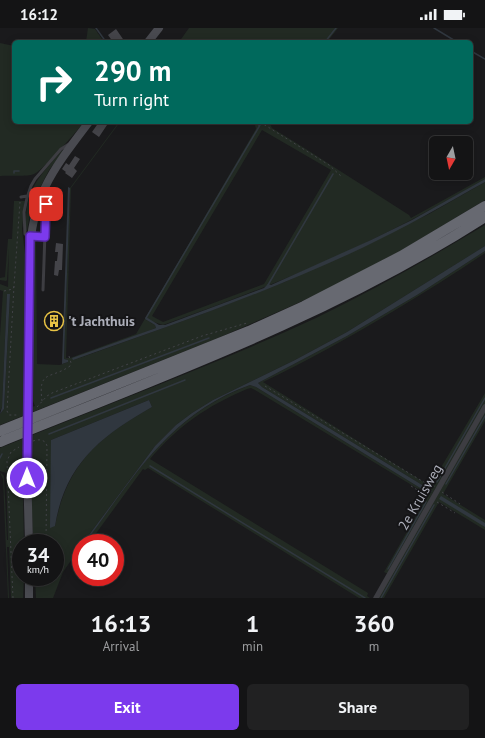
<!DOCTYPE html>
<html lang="en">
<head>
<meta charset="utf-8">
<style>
  :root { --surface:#141415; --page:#212122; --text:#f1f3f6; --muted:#9d9ea0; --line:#333334; --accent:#7c3aed }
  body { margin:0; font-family:"PT Sans",sans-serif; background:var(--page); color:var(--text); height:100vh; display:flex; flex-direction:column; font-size:15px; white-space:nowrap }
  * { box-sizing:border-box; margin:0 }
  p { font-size:13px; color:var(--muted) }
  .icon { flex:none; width:22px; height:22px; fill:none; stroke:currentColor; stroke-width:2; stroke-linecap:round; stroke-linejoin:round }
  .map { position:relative; height:570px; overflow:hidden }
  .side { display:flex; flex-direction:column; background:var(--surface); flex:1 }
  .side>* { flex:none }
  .banner { position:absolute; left:12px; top:12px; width:461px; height:84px; border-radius:6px; box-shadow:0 2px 10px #0003,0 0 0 1px var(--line); background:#00695c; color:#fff; overflow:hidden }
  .needle { width:26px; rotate:189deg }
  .tools { position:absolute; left:429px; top:108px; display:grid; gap:8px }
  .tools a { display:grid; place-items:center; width:44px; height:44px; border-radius:6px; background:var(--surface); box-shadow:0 2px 10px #0003,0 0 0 1px var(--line); font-size:20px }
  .speed { position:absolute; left:12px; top:506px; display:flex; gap:8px; font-size:20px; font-weight:700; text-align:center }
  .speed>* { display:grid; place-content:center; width:52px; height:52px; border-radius:50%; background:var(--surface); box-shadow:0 2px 10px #0003,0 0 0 1px var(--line); line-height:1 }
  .speed small { font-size:10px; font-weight:400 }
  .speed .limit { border:6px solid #d22; background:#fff; color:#111 }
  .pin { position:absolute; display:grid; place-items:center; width:34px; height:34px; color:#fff; margin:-17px; border-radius:8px; box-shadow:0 2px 6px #0006 }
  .me { position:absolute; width:44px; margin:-22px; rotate:0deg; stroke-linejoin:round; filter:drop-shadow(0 0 3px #0008) }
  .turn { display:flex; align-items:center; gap:14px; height:84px; padding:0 16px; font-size:18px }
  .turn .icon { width:52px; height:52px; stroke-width:2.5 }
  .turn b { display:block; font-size:28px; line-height:34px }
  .eta { display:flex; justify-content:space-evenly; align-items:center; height:68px; text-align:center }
  .eta b { font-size:24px; font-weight:600; line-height:28px }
  .cta { display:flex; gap:8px; margin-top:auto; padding:8px 16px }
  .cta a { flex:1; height:46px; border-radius:6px; background:var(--accent); color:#fff; font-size:16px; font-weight:600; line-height:46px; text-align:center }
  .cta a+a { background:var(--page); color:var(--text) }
  .status { display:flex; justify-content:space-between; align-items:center; height:28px; padding:0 20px; background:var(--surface); direction:ltr }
  .status svg { height:11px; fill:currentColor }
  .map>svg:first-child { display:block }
  .green { fill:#222a23; fill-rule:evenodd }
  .water { fill:#30373f }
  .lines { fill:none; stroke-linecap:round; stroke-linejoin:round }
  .stream { stroke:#30373f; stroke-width:1.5 }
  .building { fill:#444449 }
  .path { stroke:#414247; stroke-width:1; stroke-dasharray:2 3; stroke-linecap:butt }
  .lane { stroke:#3d3d42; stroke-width:3 }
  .street { stroke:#3d3d42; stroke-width:5.5 }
  .secondary { stroke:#494a50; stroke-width:8 }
  .highway { stroke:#676971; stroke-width:10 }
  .route-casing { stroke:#51269a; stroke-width:10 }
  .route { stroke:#7c3aed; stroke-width:7 }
  .labels { text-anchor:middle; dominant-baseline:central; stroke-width:4; stroke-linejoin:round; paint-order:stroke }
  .poi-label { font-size:14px; font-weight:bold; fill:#adafba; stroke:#151517; text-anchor:start }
  .street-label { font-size:14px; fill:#adafba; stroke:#151517 }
</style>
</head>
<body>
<div class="status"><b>16:12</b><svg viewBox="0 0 49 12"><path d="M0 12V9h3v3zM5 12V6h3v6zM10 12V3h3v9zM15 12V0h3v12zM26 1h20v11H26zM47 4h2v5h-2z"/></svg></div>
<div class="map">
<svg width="485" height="570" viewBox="0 0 485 570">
  <rect width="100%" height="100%" fill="#1a1a1c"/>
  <path class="green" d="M88,0L95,1L104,14H86Z
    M189,0H338L327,14H179Z
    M0,15L14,18V94H84C79,101 40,145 34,146C27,149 10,147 0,148Z
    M119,94H120L71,160L66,330H70L136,306L256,101L255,97L251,94H257L262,97L263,95L262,94H269L272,100C318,128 363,158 409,187L411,190L485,149V151C461,165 436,179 411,192C331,234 248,267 163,297L145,291L155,297L156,300L74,332L205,285L287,253L429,186L485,154V172L402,222L322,264L289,279L218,310L0,397V386L4,381L10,266H7L2,379L0,383V308L3,263L0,262V256L8,259L9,220L7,252L6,253L0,252V250L5,249L8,211H12L14,173H25L22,201L25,226L23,382L35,378L33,373H31L34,213L36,212L37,336L60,337L68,334V332L64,331L70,160ZM262,102L331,142L264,256L163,294L152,288Z
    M63,121C61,128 52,137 48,144C38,162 30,183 27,203H26C24,162 38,150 63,121Z
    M485,197V218L482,220L347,304L295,332L213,372L192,385L176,397L155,418L83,515H81V518L63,544L53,570H36L35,549H55V515H33L30,419L22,422L24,515H21V549H24L23,570H11L9,519H7L9,570H8L3,451L0,444L4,448L7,512H8L6,445L0,443V420C105,377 212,338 316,290C374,262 430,230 485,197ZM149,372L152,379C99,409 67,435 55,498L51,412Z
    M485,223V225C455,246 423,265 392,284C350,309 307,333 263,354L430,458L485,365V377L439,456L435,461L388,546L384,544L428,467L255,362L251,360L247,361C207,378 178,398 150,431L368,565L367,568L370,570H359L148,440L145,442L143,441L89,515H85C133,449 169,387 250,357L256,359L430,466L432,463L262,359L258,355L347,308L417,267Z
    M485,381V393L443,466L485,492V502L439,474L384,570H377Z"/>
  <path class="water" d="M485,151V154C444,177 404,200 362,220C269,264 171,298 73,332L72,330L156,300L155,297L145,291L146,289L159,297H165L264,260L268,256L271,257L371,212L412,192Z
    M68,159L70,160L64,331L68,332V334L62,336Z
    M485,218V223L417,267L347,308L258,355L262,359L432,463L430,466L256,359L250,357C169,386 133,450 85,515H83L155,418L176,397L192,385L213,372L295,332L347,304Z
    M7,266H10L4,381L0,386L2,379Z
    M149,372L152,379C101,408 65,436 55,498L50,500L51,412Z
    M441,468L485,495V499L439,471Z"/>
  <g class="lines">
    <path class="stream" d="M96,0L106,14
      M434,0L457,14
      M325,14L336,0
      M471,23L485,31
      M254,94L259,97
      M14,145V143H19
      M268,257L333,146
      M146,290L260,97
      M51,370L209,310
      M49,406L185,352
      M0,430L2,426
      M150,438L365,570
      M437,454L485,370
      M446,456L485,388
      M388,541L426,474
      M381,570L434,477"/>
  </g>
  <path class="building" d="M116,1L125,14H113L108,7Z
    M99,94H109L99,109L92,104Z
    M75,128L80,131L74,140L77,143L72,150L65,145L66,144L62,141L66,135L69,137Z
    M56,215L63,216L62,242H59L58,248L54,247L55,233H57L58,224H55Z"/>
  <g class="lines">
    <path class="path" d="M260,94L329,137L342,149
      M14,258L7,383L9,387H19
      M4,263L13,261L14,258L20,174
      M265,358L432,459
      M42,373C38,341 50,352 70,338L71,335L69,328
      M37,379L47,368L52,365L202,308L247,295
      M33,413C39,411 45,411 47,418L46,515
      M432,453L434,459
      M411,458L427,468
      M442,464L460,476
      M437,474L455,485
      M13,570L7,433L11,424L19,419"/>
    <path class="lane" d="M21,169L27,168
      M45,209L28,208L25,206L24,184L27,170L31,158L35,151L61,121L69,116
      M43,262L46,176"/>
    <path class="street" d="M376,570L485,379"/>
    <path class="secondary" d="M148,14L159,0
      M29,515L27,439L29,234C31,169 51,144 89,94
      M29,549V570"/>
    <path class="highway" d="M0,403L249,303L304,278L401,228L485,178
      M0,414C166,347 334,286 485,189"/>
  </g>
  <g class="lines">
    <defs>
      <path id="route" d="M27,450L30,214V208L45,209L46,176"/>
    </defs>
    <use href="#route" class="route-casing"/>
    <use href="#route" class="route"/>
  </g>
  <defs>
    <symbol id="building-ring" viewBox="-11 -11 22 22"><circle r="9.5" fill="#151517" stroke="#e8c345" stroke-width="1.5"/><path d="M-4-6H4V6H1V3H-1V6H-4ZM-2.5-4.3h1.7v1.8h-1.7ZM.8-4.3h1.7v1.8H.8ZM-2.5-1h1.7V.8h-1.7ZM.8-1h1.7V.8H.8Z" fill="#e8c345"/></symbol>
  </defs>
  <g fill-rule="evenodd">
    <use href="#building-ring" x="43" y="282" width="22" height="22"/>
  </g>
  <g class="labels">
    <g class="poi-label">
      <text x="68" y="293">'t Jachthuis</text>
    </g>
    <g class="street-label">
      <text transform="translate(420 469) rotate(-60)">2e Kruisweg</text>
    </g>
  </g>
</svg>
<div class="tools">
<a><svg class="needle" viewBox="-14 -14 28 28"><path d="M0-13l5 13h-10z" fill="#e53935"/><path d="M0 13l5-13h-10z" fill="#9d9ea0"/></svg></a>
</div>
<div class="speed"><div>34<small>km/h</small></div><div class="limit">40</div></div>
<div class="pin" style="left:46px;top:176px;background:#d93025"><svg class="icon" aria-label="arrive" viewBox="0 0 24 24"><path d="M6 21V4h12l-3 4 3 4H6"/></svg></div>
<svg class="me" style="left:27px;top:450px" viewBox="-20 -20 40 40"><circle r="17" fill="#7c3aed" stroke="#fff" stroke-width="3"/><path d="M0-11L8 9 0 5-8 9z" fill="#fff"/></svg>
<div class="banner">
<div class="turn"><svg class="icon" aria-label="right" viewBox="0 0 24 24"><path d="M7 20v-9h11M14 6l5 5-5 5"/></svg><div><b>290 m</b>Turn right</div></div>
</div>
</div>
<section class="side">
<div class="eta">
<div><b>16:13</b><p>Arrival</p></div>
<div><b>1</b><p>min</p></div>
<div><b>360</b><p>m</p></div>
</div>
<div class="cta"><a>Exit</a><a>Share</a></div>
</section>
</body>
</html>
